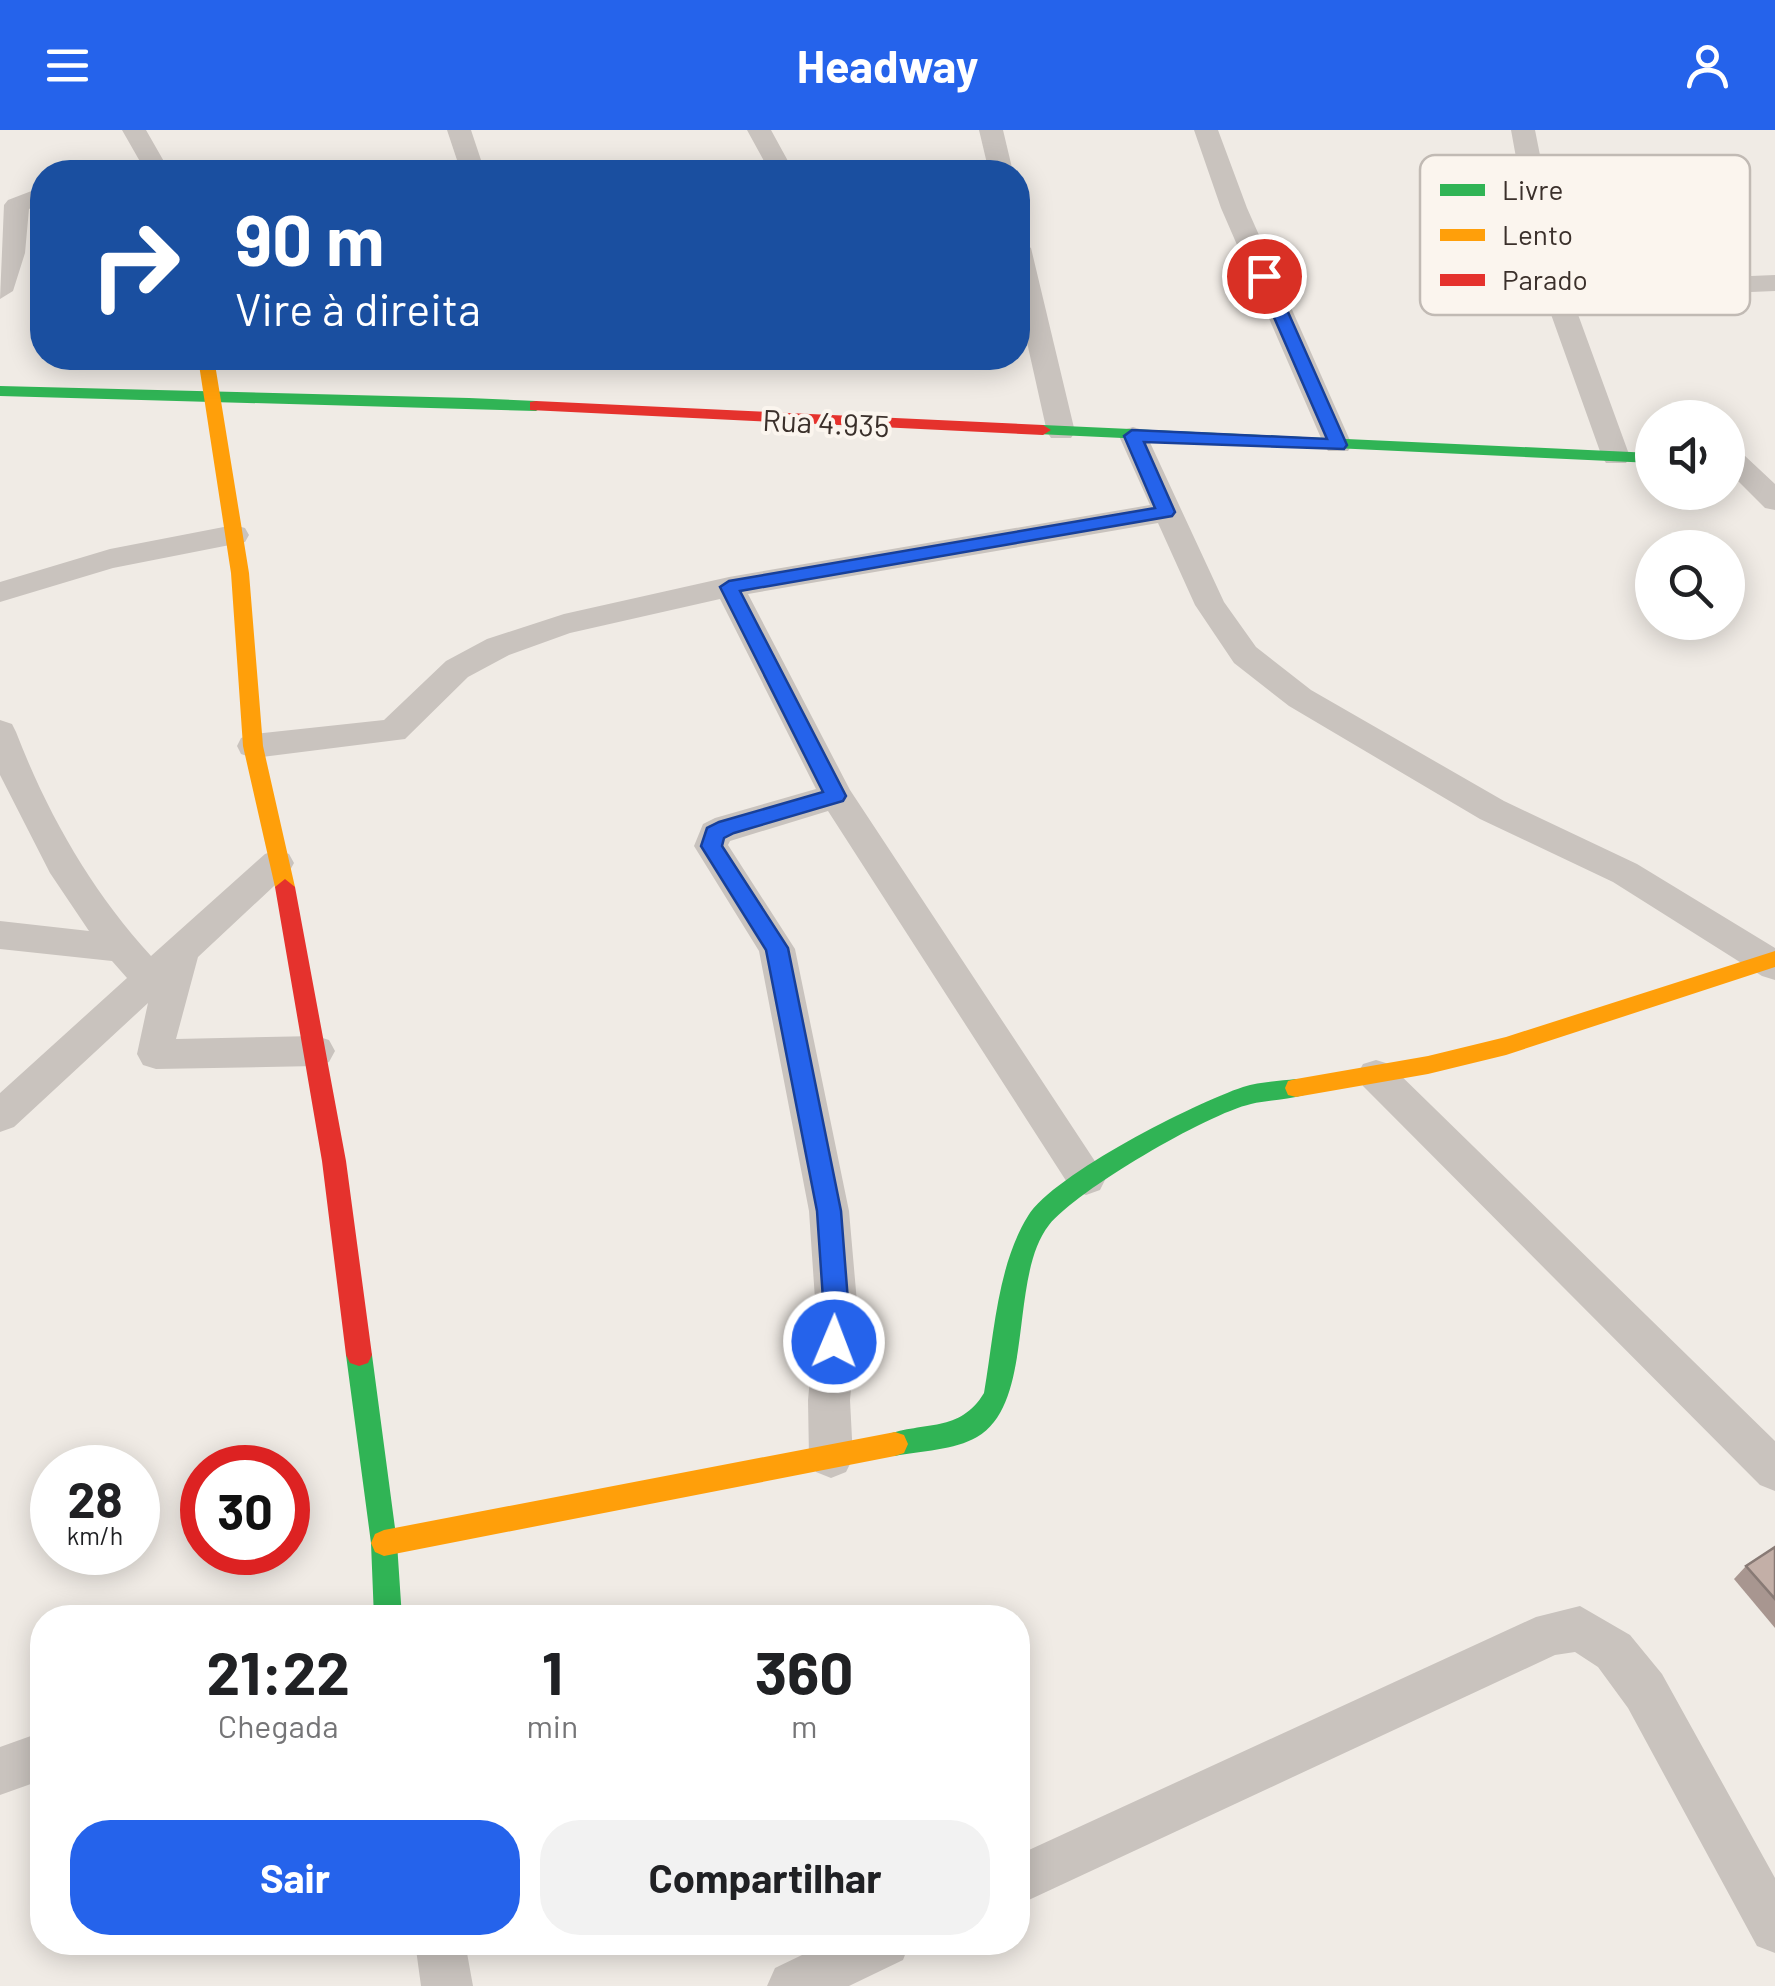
<!DOCTYPE html>
<html lang="pt">
<head>
<meta charset="utf-8">
<style>
  :root { --surface:#fff; --page:#f2f2f2; --text:#202124; --muted:#757577; --accent:#2563eb }
  body { margin:0; font-family:Barlow,sans-serif; background:var(--page); color:var(--text); height:100vh; display:flex; flex-direction:column; font-size:38px; white-space:nowrap }
  * { box-sizing:border-box; margin:0 }
  p { font-size:32px; color:var(--muted) }
  .icon { flex:none; width:55px; height:55px; fill:none; stroke:currentColor; stroke-width:2; stroke-linecap:round; stroke-linejoin:round }
  .map { position:relative; flex:1; overflow:hidden }
  .panel { position:absolute; left:30px; top:1475px; width:1000px; height:350px; display:flex; flex-direction:column; background:var(--surface); border-radius:40px; box-shadow:0 5px 25px #0003 }
  .panel>* { flex:none }
  .top-card { position:absolute; left:30px; top:30px; width:1000px; height:210px; border-radius:40px; box-shadow:0 5px 25px #0003; background:#1a4fa0; color:#fff; overflow:hidden }
  .buttons { position:absolute; left:1635px; top:270px; display:grid; gap:20px }
  .buttons a { display:grid; place-items:center; width:110px; height:110px; border-radius:50%; background:var(--surface); box-shadow:0 5px 25px #0003; font-size:50px }
  .speed { position:absolute; left:30px; top:1315px; display:flex; gap:20px; font-size:50px; font-weight:700; text-align:center }
  .speed>* { display:grid; place-content:center; width:130px; height:130px; border-radius:50%; background:var(--surface); box-shadow:0 5px 25px #0003; line-height:1 }
  .speed small { font-size:25px; font-weight:400 }
  .speed .limit { border:15px solid #d22; background:#fff; color:#111 }
  .pin { position:absolute; display:grid; place-items:center; width:85px; height:85px; color:#fff; margin:-42px; border:5px solid #fff; border-radius:50%; box-shadow:0 2px 10px #0007 }
  .me { position:absolute; width:110px; margin:-55px; rotate:1deg; stroke-linejoin:round; filter:drop-shadow(0 0 8px #0008) }
  .turn { display:flex; align-items:center; gap:35px; height:210px; padding:0 40px; font-size:45px }
  .turn .icon { width:130px; height:130px; stroke-width:2.5 }
  .turn b { display:block; font-size:70px; line-height:85px }
  .eta { display:flex; justify-content:space-evenly; align-items:center; height:170px; text-align:center }
  .eta b { font-size:60px; font-weight:700; line-height:70px }
  .action { display:flex; gap:20px; margin-top:auto; padding:20px 40px }
  .action a { flex:1; height:115px; border-radius:40px; background:var(--accent); color:#fff; font-size:40px; font-weight:700; line-height:115px; text-align:center }
  .action a+a { background:var(--page); color:var(--text) }
  header { display:flex; justify-content:space-between; align-items:center; height:130px; padding:0 40px; background:var(--accent); color:#fff; font-size:45px; font-weight:700 }
  .map>svg:first-child { display:block }
  .lines { fill:none; stroke-linecap:round; stroke-linejoin:round }
  .street { fill:#c9c3be; fill-rule:evenodd }
  .fast { fill:#30b455; fill-rule:evenodd }
  .slow { fill:#ff9f0a; fill-rule:evenodd }
  .jam { fill:#e5322d; fill-rule:evenodd }
  .wall { fill:#a89690 }
  .building { fill:#c3afa7; stroke:#887a75; stroke-width:2.5 }
  .route { fill:#2563eb; stroke:#184099; stroke-width:2.5 }
  .labels { text-anchor:middle; dominant-baseline:central; stroke-width:8; stroke-linejoin:round; paint-order:stroke }
  .far-street-label { font-size:30px; fill:#3b302b; stroke:#fbf5ee }
  .key { fill:#fbf5ee; stroke:#c1bab4; stroke-width:2.5 }
  .key-label { font-size:28px; fill:#3b302b }
</style>
</head>
<body>
<header><svg class="icon" aria-label="menu" viewBox="0 0 24 24"><path d="M4 6h16M4 12h16M4 18h16"/></svg>Headway<svg class="icon" aria-label="person" viewBox="0 0 24 24"><circle cx="12" cy="8" r="4"/><path d="M4 21q1-7 8-7t8 7"/></svg></header>
<div class="map">
<svg width="1775" height="1856" viewBox="0 0 1775 1856">
  <rect width="100%" height="100%" fill="#f0ebe5"/>
  <g class="lines">
    <path class="street" d="M122,0H146L170,42H146Z
      M447,0H471L485,42H461Z
      M747,0H771L794,42H770Z
      M979,0H1003L1013,42H989Z
      M1194,0H1218L1247,78L1352,315L1348,321H1328L1324,315L1221,78Z
      M1511,0H1535L1563,141L1654,150L1775,145V161L1654,166L1568,157L1630,327L1626,333H1606L1602,327L1538,148Z
      M42,57V73L29,79L25,123L13,161L0,169L4,75L8,70Z
      M1018,110L1031,118L1075,302L1071,308H1051L1047,302L1018,172Z
      M1133,297L1143,300L1147,306L1224,472L1256,517L1311,560L1504,671L1637,734L1775,818V850L1762,846L1613,752L1480,689L1289,576L1234,533L1195,475L1158,393L748,464L850,660L1106,1048L1100,1060L1086,1065L1072,1060L828,681L730,711L728,715L795,819L849,1081L858,1184L850,1270L853,1328L846,1342L831,1348L816,1342L809,1328L808,1270L816,1184L809,1081L759,821L694,716L703,694L715,688L816,659L720,469L570,503L509,525L468,547L405,609L253,628L241,624L237,616L241,608L253,604L384,590L446,531L487,509L564,484L729,447L1150,375L1119,306L1123,300Z
      M1734,322L1744,325L1775,354V380L1765,378L1728,341V324Z
      M234,395L245,398L249,405L245,412L113,438L0,472V452L110,419Z
      M0,590L12,594L16,602C48,685 91,760 151,826L265,724L277,720L289,724L294,733L289,742L198,827L176,909L316,906L329,910L335,921L329,932L316,936L156,939L143,935L137,924L148,873L14,997L0,1002V963L127,848L112,831L0,819V791L89,801L50,743L0,645Z
      M1376,930L1389,934L1775,1311V1361L1760,1355L1363,956L1357,945L1363,934Z
      M1580,1476L1630,1505L1662,1544L1775,1748V1823L1757,1816L1628,1578L1598,1537L1575,1522L1555,1525L1018,1775V1725L1536,1487Z
      M42,1602V1650L0,1665V1617Z
      M415,1812H465L473,1856H421Z
      M829,1812H910L903,1830L849,1856H767L775,1838Z"/>
    <path class="fast" d="M0,256L469,268L536,271L544,276L536,281L0,266Z
      M1043,295L1652,323V333L1037,304V296Z
      M1296,949L1304,951L1307,958L1304,965C1287,970 1269,970 1251,974C1207,984 1077,1060 1049,1095C1008,1147 1036,1273 977,1307C955,1320 920,1321 895,1326L886,1323L882,1314L886,1305C924,1291 960,1303 984,1263C994,1206 997,1136 1028,1086C1054,1044 1195,973 1243,957C1260,952 1279,951 1296,949Z
      M359,1214L368,1217L372,1225L397,1413L402,1488H374L371,1413L346,1225L350,1217Z"/>
    <path class="slow" d="M198,228H214L249,443L263,616L295,757L285,765L275,757L243,616L231,443Z
      M1775,821V837L1506,925L1428,944L1296,967L1288,965L1285,958L1288,951L1296,949L1428,926L1506,907Z
      M895,1302L904,1305L908,1314L904,1323L895,1326L384,1426L375,1422L371,1413L375,1404L384,1400Z"/>
    <path class="jam" d="M536,271L1043,295L1051,300L1043,305L530,280V272Z
      M285,749L295,757L346,1031L372,1225L368,1233L359,1236L350,1233L346,1225L322,1031L275,757Z"/>
  </g>
  <path class="wall" d="M1775,1417V1498L1734,1449L1746,1436Z"/>
  <path class="building" d="M1775,1417V1469L1746,1436Z"/>
  <path class="route" d="M1258,142L1272,146L1347,315L1344,319L1144,312L1175,382L1172,386L740,461L846,666L843,671L734,703L724,708L722,716L788,818L841,1081L849,1184L843,1221L834,1224L825,1221L822,1212L824,1184L817,1081L766,820L701,716L707,698L719,692L823,662L720,457L729,451L1155,378L1124,306L1132,300L1327,309L1256,146Z"/>
  <g class="labels">
    <g class="far-street-label">
      <text transform="translate(826 292) rotate(3)">Rua 4.935</text>
    </g>
  </g>
  <rect x="1420" y="25" width="330" height="160" rx="15" class="key"/>
  <rect x="1440" y="54" width="45" height="12" fill="#30b455"/>
  <rect x="1440" y="99" width="45" height="12" fill="#ff9f0a"/>
  <rect x="1440" y="144" width="45" height="12" fill="#e5322d"/>
  <g class="key-label">
    <text x="1502" y="70">Livre</text>
    <text x="1502" y="115">Lento</text>
    <text x="1502" y="160">Parado</text>
  </g>
</svg>
<div class="buttons">
<a><svg class="icon" aria-label="sound" viewBox="0 0 24 24"><path d="M4 9h4l5-4v14l-5-4H4zM17 9q2 3 0 6"/></svg></a>
<a><svg class="icon" aria-label="search" viewBox="0 0 24 24"><circle cx="10" cy="10" r="6"/><path d="M15 15l6 6"/></svg></a>
</div>
<div class="speed"><div>28<small>km/h</small></div><div class="limit">30</div></div>
<div class="pin" style="left:1264px;top:146px;background:#d93025"><svg class="icon" aria-label="arrive" viewBox="0 0 24 24"><path d="M6 21V4h12l-3 4 3 4H6"/></svg></div>
<svg class="me" style="left:834px;top:1212px" viewBox="-20 -20 40 40"><circle r="17" fill="#2563eb" stroke="#fff" stroke-width="3"/><path d="M0-11L8 9 0 5-8 9z" fill="#fff"/></svg>
<div class="top-card">
<div class="turn"><svg class="icon" aria-label="right" viewBox="0 0 24 24"><path d="M7 20v-9h11M14 6l5 5-5 5"/></svg><div><b>90 m</b>Vire à direita</div></div>
</div>
<section class="panel">
<div class="eta">
<div><b>21:22</b><p>Chegada</p></div>
<div><b>1</b><p>min</p></div>
<div><b>360</b><p>m</p></div>
</div>
<div class="action"><a>Sair</a><a>Compartilhar</a></div>
</section>
</div>
</body>
</html>
